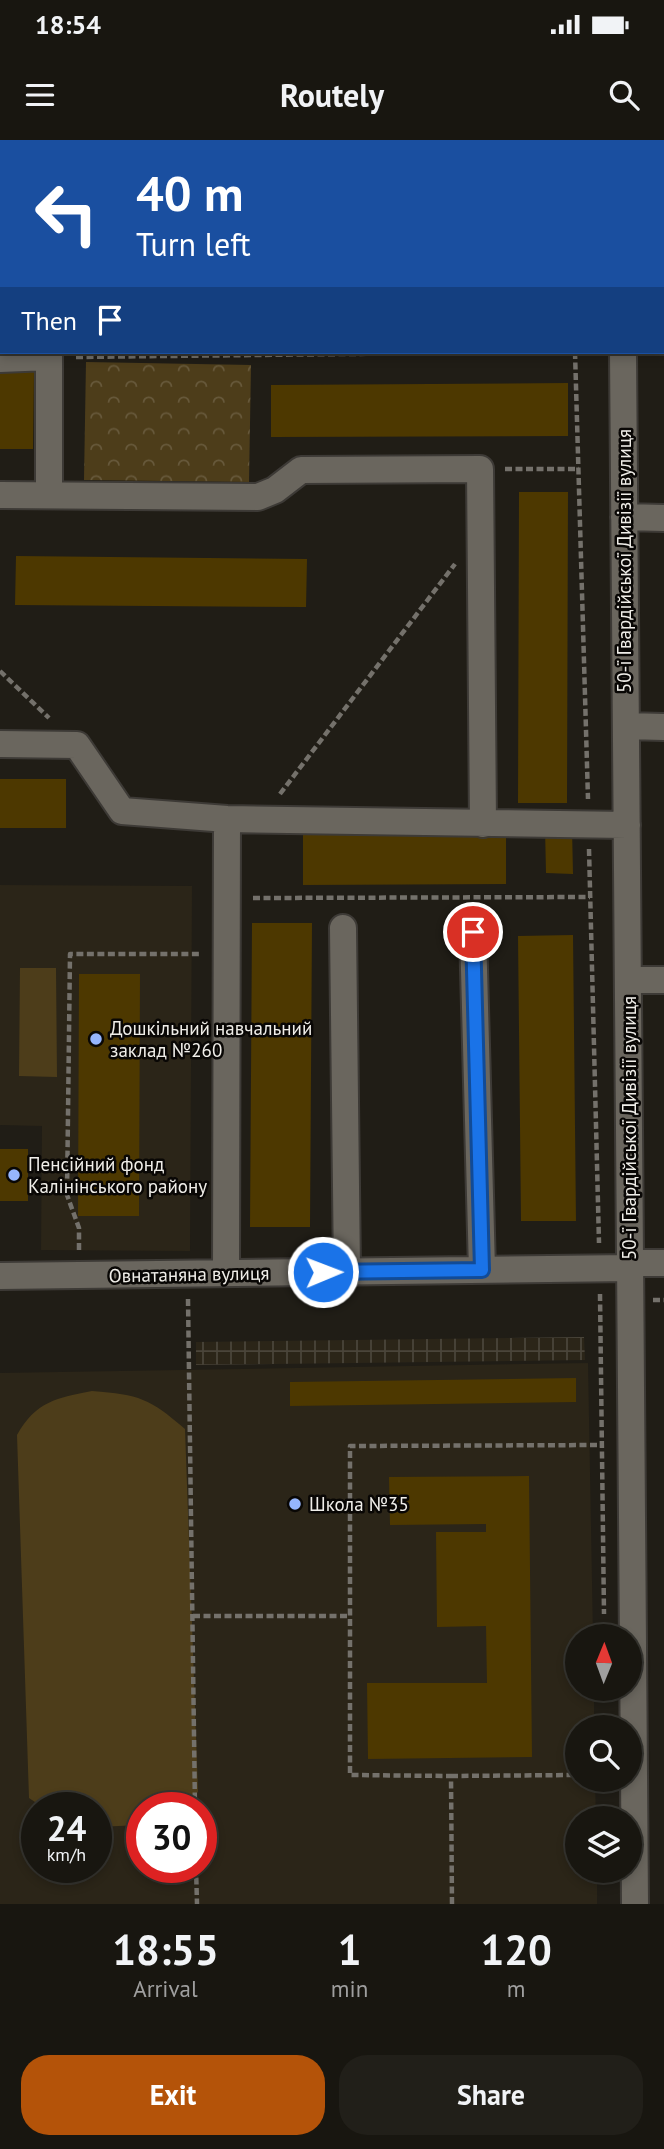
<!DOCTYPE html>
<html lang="en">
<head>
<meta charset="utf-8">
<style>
  :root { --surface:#181610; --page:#211f19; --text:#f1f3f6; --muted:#9f9f9f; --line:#363530; --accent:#b45309 }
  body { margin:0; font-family:"PT Sans",sans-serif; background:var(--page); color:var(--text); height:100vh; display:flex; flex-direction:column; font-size:26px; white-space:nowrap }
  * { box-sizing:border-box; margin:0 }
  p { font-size:23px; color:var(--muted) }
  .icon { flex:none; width:38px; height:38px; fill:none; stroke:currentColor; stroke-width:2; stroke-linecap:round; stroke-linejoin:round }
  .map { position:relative; height:1764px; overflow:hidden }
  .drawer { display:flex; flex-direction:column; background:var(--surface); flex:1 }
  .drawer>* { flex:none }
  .guide { position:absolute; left:0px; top:0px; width:665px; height:214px; box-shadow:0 4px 10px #0003,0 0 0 2px var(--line); background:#1a4fa0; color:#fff; overflow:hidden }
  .needle { width:46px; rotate:1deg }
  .controls { position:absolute; left:565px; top:1484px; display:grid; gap:14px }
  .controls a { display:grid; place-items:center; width:77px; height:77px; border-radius:50%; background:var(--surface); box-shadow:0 4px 10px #0003,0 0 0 2px var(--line); font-size:35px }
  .speed { position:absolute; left:21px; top:1652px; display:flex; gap:14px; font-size:35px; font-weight:700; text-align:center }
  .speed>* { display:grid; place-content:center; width:91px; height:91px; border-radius:50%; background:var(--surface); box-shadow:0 4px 10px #0003,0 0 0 2px var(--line); line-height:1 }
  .speed small { font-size:18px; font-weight:400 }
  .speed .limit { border:10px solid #d22; background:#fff; color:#111 }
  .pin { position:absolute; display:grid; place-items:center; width:60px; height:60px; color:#fff; margin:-30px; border:4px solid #fff; border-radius:50%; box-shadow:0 2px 7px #0007 }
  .me { position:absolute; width:77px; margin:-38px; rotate:89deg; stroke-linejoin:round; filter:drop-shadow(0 0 5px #0008) }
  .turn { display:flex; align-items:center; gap:24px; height:147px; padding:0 21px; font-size:32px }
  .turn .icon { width:91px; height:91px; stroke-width:2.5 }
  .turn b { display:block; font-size:49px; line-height:60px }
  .then { display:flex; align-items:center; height:66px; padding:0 21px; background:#0003; gap:14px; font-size:26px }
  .eta { display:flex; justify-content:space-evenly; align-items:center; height:119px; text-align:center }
  .eta b { font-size:42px; font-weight:700; line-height:49px }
  .primary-button { display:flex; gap:14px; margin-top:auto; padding:14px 21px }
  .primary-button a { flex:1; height:80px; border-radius:28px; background:var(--accent); color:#fff; font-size:28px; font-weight:700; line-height:80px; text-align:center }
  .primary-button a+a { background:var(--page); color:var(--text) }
  .status { display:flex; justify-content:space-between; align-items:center; height:49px; padding:0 35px; background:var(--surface); direction:ltr }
  .status svg { height:19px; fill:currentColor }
  header { display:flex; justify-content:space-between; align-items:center; height:91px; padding:0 21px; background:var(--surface); font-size:32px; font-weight:700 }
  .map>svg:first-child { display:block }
  .built { fill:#2b2518; fill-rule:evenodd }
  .industrial { fill:url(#industrial-grid) }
  .park { fill:url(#park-crowns) }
  .garden { fill:#4d3d1a }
  .building { fill:#4d3800 }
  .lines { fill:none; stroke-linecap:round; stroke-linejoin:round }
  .minor-casing { stroke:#3d3a36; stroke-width:30 }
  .major-casing { stroke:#3d3a36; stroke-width:37 }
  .path { stroke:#74716b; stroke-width:4.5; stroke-dasharray:7 3.5; stroke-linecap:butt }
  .minor { stroke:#6a665e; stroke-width:26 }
  .major { stroke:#92793e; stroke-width:33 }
  .route-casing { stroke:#114b97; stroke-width:18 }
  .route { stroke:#1a73e8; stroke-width:12 }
  .poi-dot { fill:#96b6fd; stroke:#090705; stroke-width:2.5 }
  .labels { text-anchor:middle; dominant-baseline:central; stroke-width:5; stroke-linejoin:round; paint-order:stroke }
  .street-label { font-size:19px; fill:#f0eee9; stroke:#090705 }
  .poi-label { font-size:19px; fill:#f0eee9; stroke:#090705; text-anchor:start }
</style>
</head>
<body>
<div class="status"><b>18:54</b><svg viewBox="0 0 49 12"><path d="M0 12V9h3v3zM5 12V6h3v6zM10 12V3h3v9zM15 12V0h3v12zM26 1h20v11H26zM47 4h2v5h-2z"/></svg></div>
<header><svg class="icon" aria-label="menu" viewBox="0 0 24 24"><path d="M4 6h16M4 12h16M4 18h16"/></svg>Routely<svg class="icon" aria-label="search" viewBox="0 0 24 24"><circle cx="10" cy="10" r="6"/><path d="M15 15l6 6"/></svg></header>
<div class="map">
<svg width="664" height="1764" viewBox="0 0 664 1764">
  <defs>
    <pattern id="industrial-grid" width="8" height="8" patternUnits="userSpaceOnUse" patternTransform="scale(1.75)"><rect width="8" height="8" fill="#2b2518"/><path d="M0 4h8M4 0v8" fill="none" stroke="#4a453a"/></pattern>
    <pattern id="park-crowns" width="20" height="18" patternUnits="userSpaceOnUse" patternTransform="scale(1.75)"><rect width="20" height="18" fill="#4d3d1a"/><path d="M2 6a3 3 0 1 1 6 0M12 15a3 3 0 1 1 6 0" fill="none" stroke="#67593b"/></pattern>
  </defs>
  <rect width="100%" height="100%" fill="#201d16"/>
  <path class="built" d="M0,745L192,746L190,1111L41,1110L42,986L0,985Z
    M588,1223L593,1496H578V1549H594V1587H578V1640H595L596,1678H578V1731H597V1764H0V1233ZM37,1668H96V1727H37ZM142,1668H201V1727H142Z"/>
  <path class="industrial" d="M584,1197L585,1220L196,1225V1202Z"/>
  <path class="park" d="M86,222L251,225L249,342L84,340Z"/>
  <path class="garden" d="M20,828H56L57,937L19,936Z
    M92,1251C140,1255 149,1258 185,1289L198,1652L181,1668H142V1685L96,1687V1668H44L29,1658L17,1295C36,1261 57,1258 92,1251Z"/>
  <path class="building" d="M0,231L34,232L33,309H0Z
    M568,243V296L271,297V245Z
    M519,352H568L567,663H518Z
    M16,416L307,419L306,467L15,465Z
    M0,639H66V688H0Z
    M545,688H572L573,734L546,733Z
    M506,693V744L303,745V694Z
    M252,783H312L310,1087H250Z
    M573,795L576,1081H521L518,796Z
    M79,834H140L139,1076H78Z
    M0,1009H28V1061H0Z
    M576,1238V1262L290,1266V1242Z
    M529,1336L532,1617L368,1619L367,1543H487L486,1486L437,1487L436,1392H486V1384L390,1385L389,1337Z"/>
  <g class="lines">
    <defs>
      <path id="minor" d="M291,0V2
        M622,0V2
        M49,212V355
        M623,212L635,1764
        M0,219L49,217
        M0,355L258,357L275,350L301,330L480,329L483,684
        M624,377L664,378
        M626,586L664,587
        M0,604L77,605L122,671L227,679L627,685
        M343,788L347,1132
        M473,792L482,1130
        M628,840H664
        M630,1123H664
        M226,1133L227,679
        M0,1136L630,1128"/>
      <path id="major" d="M663,53H664
        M0,59H2
        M663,162H664
        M0,168H2"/>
    </defs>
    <use href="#minor" class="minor-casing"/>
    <use href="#major" class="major-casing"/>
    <path class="path" d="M569,2V0
      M663,9L664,8
      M0,15H2
      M663,210H664
      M575,212L588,659
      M76,217L530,212
      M505,329H579
      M0,531L49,578
      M280,654L455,424
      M589,709L599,1103
      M253,758L590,757
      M79,1110V1088L67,1055L70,814H201
      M600,1154L604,1474
      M188,1159L195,1668
      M653,1160H664
      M193,1476H350
      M451,1636L578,1635
      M196,1727L197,1764
      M452,1764L451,1636L350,1635V1306L604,1305"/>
    <use href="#minor" class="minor"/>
    <use href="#major" class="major"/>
  </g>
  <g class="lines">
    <defs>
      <path id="route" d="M323,1132L482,1130L473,792"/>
    </defs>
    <use href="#route" class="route-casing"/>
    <use href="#route" class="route"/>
  </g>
  <g class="poi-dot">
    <circle cx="96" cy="899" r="7"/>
    <circle cx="14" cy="1035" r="7"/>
    <circle cx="295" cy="1364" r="7"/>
  </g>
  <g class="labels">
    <g class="street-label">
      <text transform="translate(624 421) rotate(-90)">50-ї Гвардійської Дивізії вулиця</text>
      <text transform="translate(629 988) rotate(-90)">50-ї Гвардійської Дивізії вулиця</text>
      <text transform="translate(189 1134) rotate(-1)">Овнатаняна вулиця</text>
    </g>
    <g class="poi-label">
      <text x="110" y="888">Дошкільний навчальний<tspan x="110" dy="22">заклад №260</tspan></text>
      <text x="28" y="1024">Пенсійний фонд<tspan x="28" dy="22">Калінінського району</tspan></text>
      <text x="309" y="1364">Школа №35</text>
    </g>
  </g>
</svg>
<div class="controls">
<a><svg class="needle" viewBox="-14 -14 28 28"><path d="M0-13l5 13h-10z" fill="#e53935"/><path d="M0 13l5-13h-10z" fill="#9f9f9f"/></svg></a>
<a><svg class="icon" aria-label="search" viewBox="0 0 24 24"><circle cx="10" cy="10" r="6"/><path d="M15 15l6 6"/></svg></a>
<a><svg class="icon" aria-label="layers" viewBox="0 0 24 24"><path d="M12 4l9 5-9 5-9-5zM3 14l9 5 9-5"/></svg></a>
</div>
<div class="speed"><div>24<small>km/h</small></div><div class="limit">30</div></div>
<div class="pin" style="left:473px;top:792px;background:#d93025"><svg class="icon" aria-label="arrive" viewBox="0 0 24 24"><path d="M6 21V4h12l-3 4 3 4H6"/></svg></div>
<svg class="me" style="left:323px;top:1132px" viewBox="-20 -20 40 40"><circle r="17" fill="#1a73e8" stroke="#fff" stroke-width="3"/><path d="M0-11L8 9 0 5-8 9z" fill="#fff"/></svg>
<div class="guide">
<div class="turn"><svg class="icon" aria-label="left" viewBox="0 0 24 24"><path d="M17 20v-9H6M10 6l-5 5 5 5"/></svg><div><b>40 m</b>Turn left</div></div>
<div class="then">Then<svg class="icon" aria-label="arrive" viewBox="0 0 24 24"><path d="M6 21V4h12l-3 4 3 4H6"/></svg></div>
</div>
</div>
<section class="drawer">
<div class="eta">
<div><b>18:55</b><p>Arrival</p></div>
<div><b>1</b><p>min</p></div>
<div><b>120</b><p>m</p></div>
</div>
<div class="primary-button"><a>Exit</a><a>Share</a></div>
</section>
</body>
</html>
